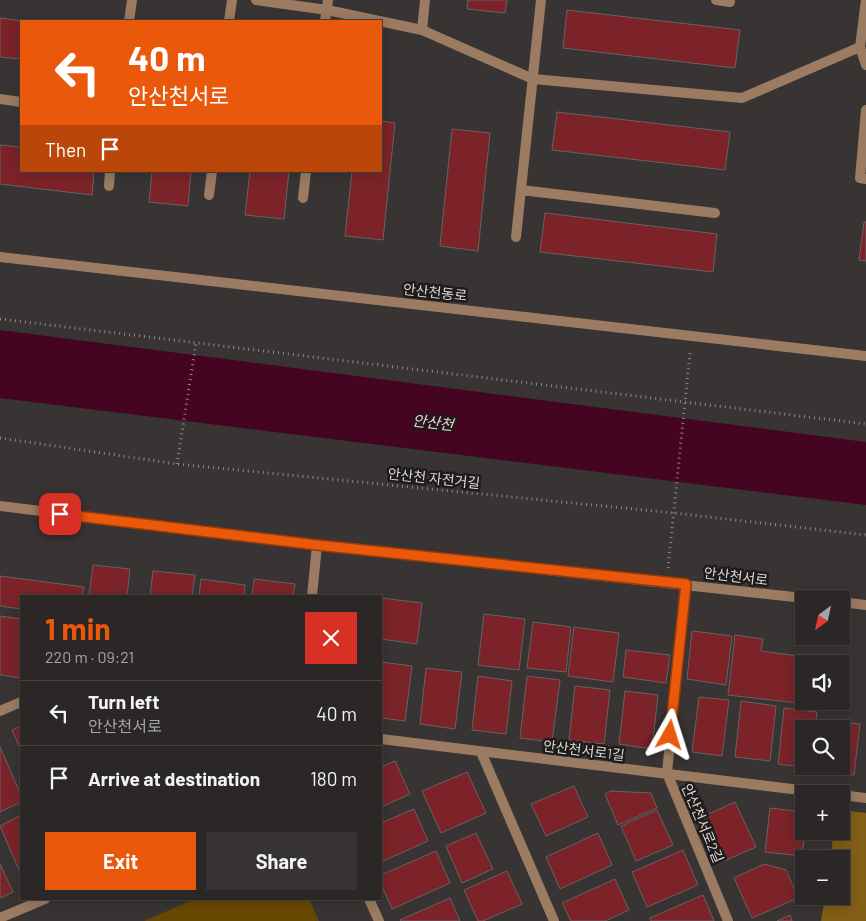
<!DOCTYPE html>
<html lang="en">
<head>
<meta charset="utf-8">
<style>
  :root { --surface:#2a2726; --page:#363332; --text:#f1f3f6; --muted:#a5a5a7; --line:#464443; --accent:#ea580c }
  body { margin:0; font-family:Barlow,"Noto Sans KR",sans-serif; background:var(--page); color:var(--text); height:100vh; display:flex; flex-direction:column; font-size:19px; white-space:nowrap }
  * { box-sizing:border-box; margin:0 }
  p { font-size:16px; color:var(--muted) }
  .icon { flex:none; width:28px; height:28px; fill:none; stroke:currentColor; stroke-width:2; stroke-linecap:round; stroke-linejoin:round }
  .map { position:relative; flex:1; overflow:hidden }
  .drawer { position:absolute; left:20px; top:595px; width:362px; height:305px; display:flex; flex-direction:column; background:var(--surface); border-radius:0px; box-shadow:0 2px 12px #0003,0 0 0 1px var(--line) }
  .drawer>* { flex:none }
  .banner { position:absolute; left:20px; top:20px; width:362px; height:152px; border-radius:0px; box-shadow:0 2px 12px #0003,0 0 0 1px var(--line); background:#ea580c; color:#fff; overflow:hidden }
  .needle { width:32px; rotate:213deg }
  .buttons { position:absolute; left:795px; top:590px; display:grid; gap:10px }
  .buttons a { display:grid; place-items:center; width:55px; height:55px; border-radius:0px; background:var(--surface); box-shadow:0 2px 12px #0003,0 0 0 1px var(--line); font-size:25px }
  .pin { position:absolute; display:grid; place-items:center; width:42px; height:42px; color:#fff; margin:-21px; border-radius:10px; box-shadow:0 2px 8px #0006 }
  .me { position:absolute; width:55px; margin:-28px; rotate:6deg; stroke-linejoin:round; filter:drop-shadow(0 0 4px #0008) }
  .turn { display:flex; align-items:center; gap:18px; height:105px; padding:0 25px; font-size:22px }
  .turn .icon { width:65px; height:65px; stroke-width:2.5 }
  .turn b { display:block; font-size:35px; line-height:42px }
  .then { display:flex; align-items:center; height:48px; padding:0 25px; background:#0003; gap:10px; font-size:19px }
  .round { display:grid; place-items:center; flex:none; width:52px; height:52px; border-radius:0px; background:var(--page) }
  .head { display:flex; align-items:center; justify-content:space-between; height:85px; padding:0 25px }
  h1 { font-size:30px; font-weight:700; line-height:38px; color:var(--accent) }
  .primary-button { display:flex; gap:10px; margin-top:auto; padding:10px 25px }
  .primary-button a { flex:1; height:58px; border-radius:0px; background:var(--accent); color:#fff; font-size:20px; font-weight:700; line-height:58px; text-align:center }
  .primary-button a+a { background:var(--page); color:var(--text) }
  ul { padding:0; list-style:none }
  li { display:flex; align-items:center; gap:15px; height:65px; padding:0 25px; border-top:1px solid var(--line) }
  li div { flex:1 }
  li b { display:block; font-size:19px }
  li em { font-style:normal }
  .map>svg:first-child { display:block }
  .green { fill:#674800 }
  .forest { fill:#826015 }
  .water { fill:#450420 }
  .building { fill:#7b2328; stroke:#676262 }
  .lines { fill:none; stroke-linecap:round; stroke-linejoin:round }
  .path { stroke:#8c8988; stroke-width:3; stroke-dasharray:1 4; stroke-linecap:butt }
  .service { stroke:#9b7b61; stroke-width:10 }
  .minor { stroke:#9b7b61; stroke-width:10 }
  .tertiary { stroke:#9b7b61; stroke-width:10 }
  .route-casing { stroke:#983908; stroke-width:12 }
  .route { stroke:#ea580c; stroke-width:9 }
  .labels { text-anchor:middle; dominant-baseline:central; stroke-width:5; stroke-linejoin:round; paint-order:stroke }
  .street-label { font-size:14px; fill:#dbd9d8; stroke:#1e1c1b }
  .water-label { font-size:15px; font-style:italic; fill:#fbc8d5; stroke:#1e1c1b }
</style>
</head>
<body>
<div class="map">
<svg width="866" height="921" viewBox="0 0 866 921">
  <rect width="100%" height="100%" fill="#383433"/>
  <path class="green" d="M195,899H309L319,921H144Z"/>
  <path class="forest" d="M841,810L866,813V921H821L825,896H841V859H830L834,831H841Z"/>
  <path class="water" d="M0,330L866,442V505L0,398Z"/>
  <path class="building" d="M468,0H507L505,13L467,9Z
    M567,10L740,30L735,68L563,48Z
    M0,18L23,21L21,59L0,57Z
    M557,112L730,132L725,170L552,150Z
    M381,121L395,123L383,240L345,236L352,171H381Z
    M452,129L490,133L478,251L440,246Z
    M0,145L21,147V171H94L92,195L0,184Z
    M152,171H191L188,206L149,202Z
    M250,171H289L284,219L245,215Z
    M545,213L717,234L713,272L540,252Z
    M864,222H866V261L859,260Z
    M93,565L130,569L127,596H89Z
    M153,571L195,575L192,596H150Z
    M0,576L84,587L82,596H21V609L0,606Z
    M201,579L245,585L244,596H199Z
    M254,579L295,584L293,596H252Z
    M382,598L422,603L417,644L381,639Z
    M484,614L525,619L519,670L478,665Z
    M0,616L21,619V678L0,675Z
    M533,622L571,627L566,672L527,668Z
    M574,627L619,633L613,682L568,676Z
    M692,631L732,636L726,685L687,679Z
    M735,635L763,639L761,651L821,659L820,664H804V701H815V705L728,695Z
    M626,650L670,655L666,683L623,677Z
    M381,662L412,666L405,721L381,718Z
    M426,668L462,672L455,729L420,724Z
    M478,676L512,681L506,734L472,730Z
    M527,676L560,680L552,742L520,738Z
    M575,686L610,690L604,744L569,740Z
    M625,691L658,695L652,749L619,744Z
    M699,697L729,700L722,756L692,752Z
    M741,701L776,706L770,761L735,757Z
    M784,708L817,712L815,729H804V766L811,768L778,764Z
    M824,720L860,724L854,775L818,771V766H841V729H823Z
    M21,726V750L12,730Z
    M0,747L21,795V802L0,812Z
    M395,761L410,794L381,807V767Z
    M467,772L486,813L441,833L422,791Z
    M574,786L588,817L546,836L531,804Z
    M611,791L651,793L657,808L618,825L605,794Z
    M735,802L756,847L724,861L704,816Z
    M770,808L804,812L805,831L802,856L765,852Z
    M414,809L428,841L381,862V823Z
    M657,810L673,845L636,861L621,826Z
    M21,815V875L0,826Z
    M476,833L493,869L462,883L446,846Z
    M598,833L612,865L560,889L546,857Z
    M683,850L698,885L647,907L632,872Z
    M436,851L450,883L392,909L381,884V875Z
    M0,864L13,892L0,898Z
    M764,864L786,870L798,898L752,918L734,878Z
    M507,871L522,904L483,921H478L464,890Z
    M615,879L629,910L605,921H571L562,903Z
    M703,895L714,921H651L650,918Z
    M450,898L460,921H401L400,920Z
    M790,915L792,921H777Z"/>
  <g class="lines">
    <path class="path" d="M0,319L866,424
      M0,438L177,464L674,513L866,535
      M177,464L196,343
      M668,568L690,353"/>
    <path class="service" d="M256,0L327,10L422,30L533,79L742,98L860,47
      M716,0L730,2
      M866,0L860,47L866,65
      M129,21L132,0
      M229,21L232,0
      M325,21L328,0
      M422,30L425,0
      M0,99L21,102
      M866,110L860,178L866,179
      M109,186L110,171
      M521,190L715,213
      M209,195L212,171
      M303,198L306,171
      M516,237L541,0"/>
    <path class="minor" d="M685,584L667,773L728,921
      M312,596L317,545
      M0,711L21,702
      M381,739L833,794
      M481,752L554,921
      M841,795L866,798
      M369,899L379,921
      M0,918L45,899"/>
    <path class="tertiary" d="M0,257L866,356
      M0,506L317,545L813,599
      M841,602L866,605"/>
  </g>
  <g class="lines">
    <defs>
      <path id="route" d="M60,514L317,545L686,584L670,735"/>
    </defs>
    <use href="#route" class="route-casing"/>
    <use href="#route" class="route"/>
  </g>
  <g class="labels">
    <g class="street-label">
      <text transform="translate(435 292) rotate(6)">안산천동로</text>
      <text transform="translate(434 478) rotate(6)">안산천 자전거길</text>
      <text transform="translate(736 576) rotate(7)">안산천서로</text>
      <text transform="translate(584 750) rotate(7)">안산천서로1길</text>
      <text transform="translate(703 823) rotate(67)">안산천서로2길</text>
    </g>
    <g class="water-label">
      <text transform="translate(433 422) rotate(7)">안산천</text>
    </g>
  </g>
</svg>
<div class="buttons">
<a><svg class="needle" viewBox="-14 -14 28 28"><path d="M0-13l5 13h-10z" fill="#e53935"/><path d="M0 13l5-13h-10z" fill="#a5a5a7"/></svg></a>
<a><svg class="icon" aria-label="sound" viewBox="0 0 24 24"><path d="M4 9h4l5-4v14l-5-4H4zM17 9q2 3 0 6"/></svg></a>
<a><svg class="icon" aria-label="search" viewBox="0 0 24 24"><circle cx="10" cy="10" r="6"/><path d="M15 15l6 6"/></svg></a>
<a>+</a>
<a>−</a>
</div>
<div class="pin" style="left:60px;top:514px;background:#d93025"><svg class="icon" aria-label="arrive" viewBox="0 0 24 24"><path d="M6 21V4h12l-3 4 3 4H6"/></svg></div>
<svg class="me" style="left:670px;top:735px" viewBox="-20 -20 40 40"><path d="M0-17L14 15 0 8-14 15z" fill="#ea580c" stroke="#fff" stroke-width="4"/></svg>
<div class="banner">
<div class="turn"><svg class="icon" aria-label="left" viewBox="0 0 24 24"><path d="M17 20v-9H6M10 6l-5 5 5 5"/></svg><div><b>40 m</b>안산천서로</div></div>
<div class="then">Then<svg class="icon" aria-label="arrive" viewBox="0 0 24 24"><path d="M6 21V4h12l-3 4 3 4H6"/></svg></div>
</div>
<section class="drawer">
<div class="head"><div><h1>1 min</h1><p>220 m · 09:21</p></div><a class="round" style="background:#d93025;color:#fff"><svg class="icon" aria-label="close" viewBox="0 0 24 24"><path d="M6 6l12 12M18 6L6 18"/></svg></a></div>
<ul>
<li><svg class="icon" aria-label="left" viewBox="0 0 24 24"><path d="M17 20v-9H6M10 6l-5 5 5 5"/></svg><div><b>Turn left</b><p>안산천서로</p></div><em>40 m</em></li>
<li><svg class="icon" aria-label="arrive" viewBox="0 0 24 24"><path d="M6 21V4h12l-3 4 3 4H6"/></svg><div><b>Arrive at destination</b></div><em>180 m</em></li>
</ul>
<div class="primary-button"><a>Exit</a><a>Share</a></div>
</section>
</div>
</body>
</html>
